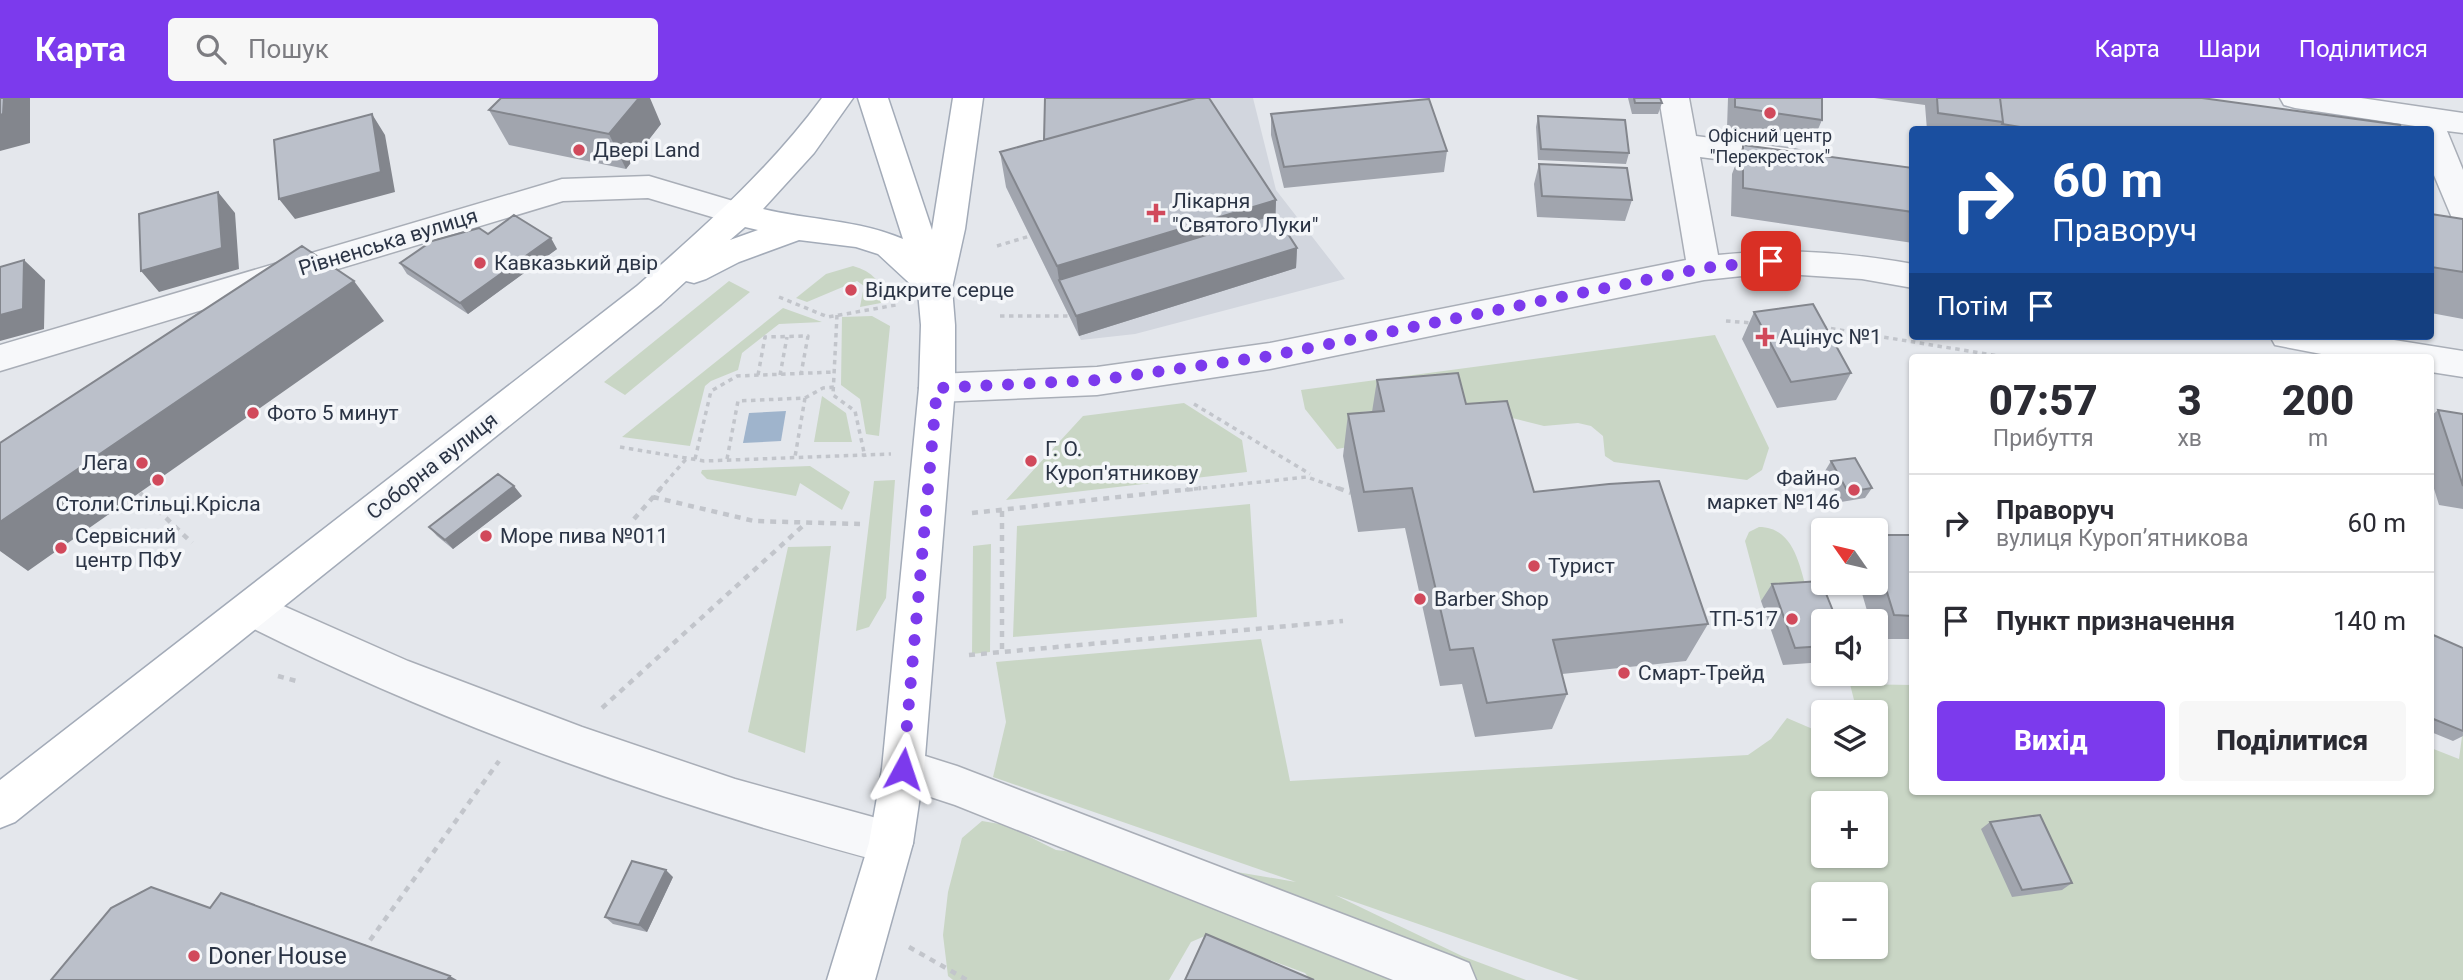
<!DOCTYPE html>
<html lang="uk">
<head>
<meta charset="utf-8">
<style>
  :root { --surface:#fff; --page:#f7f7f7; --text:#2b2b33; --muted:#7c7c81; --line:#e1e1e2; --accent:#7c3aed }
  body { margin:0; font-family:Roboto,sans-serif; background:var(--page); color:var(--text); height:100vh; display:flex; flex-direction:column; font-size:26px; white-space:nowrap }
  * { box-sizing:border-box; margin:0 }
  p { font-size:23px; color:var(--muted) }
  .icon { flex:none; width:38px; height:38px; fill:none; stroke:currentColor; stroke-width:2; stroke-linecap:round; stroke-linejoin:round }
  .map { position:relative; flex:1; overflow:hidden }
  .details { position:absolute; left:1909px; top:256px; width:525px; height:441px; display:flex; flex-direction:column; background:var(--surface); border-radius:7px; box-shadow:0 2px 5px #0004 }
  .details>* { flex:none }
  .top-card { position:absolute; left:1909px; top:28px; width:525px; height:214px; border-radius:7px; box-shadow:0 2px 5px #0004; background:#1a4fa0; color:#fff; overflow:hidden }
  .needle { width:46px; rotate:304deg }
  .tools { position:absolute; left:1811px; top:420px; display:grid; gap:14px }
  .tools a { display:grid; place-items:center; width:77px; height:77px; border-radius:7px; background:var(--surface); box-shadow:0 2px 5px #0004; font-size:35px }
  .pin { position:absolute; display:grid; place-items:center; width:60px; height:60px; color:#fff; margin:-30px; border-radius:14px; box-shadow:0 4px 10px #0006 }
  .me { position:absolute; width:77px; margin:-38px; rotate:5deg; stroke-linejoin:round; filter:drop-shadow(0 0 5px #0008) }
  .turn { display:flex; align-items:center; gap:24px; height:147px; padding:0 28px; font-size:32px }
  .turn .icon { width:91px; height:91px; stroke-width:2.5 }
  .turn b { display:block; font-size:49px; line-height:60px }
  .then { display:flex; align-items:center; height:66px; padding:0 28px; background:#0003; gap:14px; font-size:26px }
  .eta { display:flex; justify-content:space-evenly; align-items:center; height:119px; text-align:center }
  .eta b { font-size:42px; font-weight:800; line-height:49px }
  .button { display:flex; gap:14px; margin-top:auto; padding:14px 28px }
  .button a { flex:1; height:80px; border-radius:7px; background:var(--accent); color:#fff; font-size:28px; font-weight:800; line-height:80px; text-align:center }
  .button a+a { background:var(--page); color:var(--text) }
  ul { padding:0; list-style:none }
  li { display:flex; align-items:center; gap:21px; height:98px; padding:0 28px; border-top:2px solid var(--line) }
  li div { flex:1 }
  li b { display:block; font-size:26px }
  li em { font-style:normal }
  header { display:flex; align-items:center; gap:42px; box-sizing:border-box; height:98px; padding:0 35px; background:var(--accent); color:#fff }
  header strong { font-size:33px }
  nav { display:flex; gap:38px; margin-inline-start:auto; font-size:24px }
  .search { width:490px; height:63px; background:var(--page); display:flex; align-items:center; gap:18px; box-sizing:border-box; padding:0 24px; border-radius:7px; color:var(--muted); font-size:26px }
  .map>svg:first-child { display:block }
  .built { fill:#d2d6de }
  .green { fill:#c9d6c5; fill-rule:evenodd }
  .water { fill:#9fb4cc }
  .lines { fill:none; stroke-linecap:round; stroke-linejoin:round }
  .minor-casing { stroke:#a9aeb7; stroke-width:3 }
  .major-casing { stroke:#a3abb8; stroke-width:3 }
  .path-far1 { stroke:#c2c5cb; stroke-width:3.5; stroke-dasharray:4.5 4.5; stroke-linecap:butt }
  .path { stroke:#c2c5cb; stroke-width:4.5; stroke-dasharray:6 6; stroke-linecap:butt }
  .minor { fill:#f7f8fa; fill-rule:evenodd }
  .major { fill:#fff; fill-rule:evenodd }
  .wall { fill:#a1a5ae }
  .shaded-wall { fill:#83868d }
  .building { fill:#bbc0ca; stroke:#83868d; stroke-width:2 }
  .route { stroke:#7c3aed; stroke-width:12; stroke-dasharray:0 21.6 }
  .poi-dot { fill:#d1495b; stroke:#f4f6f9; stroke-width:2.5 }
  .labels { text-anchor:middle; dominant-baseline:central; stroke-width:7; stroke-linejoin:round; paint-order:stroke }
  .far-poi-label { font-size:18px; fill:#2b3445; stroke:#f4f6f9 }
  .poi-label { font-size:21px; fill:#2b3445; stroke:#f4f6f9; text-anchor:start }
  .street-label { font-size:21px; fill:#2b3445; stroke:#f4f6f9 }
  .near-poi-label { font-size:24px; fill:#2b3445; stroke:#f4f6f9; text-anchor:start }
</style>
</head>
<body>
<header>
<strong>Карта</strong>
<div class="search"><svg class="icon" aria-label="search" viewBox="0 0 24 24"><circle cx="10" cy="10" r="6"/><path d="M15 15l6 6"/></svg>Пошук</div>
<nav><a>Карта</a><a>Шари</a><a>Поділитися</a></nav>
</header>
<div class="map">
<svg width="2463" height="882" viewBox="0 0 2463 882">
  <rect width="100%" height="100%" fill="#e4e7ec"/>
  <path class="built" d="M1050,0H1253L1276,92L1345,181L1135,236L1081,242L1006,89L1047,76Z"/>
  <path class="green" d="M853,168C872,173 883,185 886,204L860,209L864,188L857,183L807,204L796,200L826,176Z
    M729,183L750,194L625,297L604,284Z
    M783,210L822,224L779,226L742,255L738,272L711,283L705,288L690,348L622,339Z
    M872,218L890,228L879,338L866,336L860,301L841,287L842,219Z
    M1715,237L1769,350L1762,372L1747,382L1614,364L1605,358L1603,338L1591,328L1578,325L1544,328L1458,306L1361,314L1365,346L1337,351L1305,311L1301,292Z
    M822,298L846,315L852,344H814Z
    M1184,305L1242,342L1247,374L1006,402L1083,318Z
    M810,368L850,394L842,412L800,385L796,398L707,381L701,375L702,372Z
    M895,382L886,500L869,529L856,533L874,383Z
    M1250,406L1257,519L1013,539L1017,428Z
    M1759,429C1796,429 1800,472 1809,500L1761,503L1745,443L1749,434Z
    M991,446L990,554L972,556L973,448Z
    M831,448L805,655L748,634L788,449Z
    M1261,541L1290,683L1748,657L1771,641L1787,620L1815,632L1823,630L1824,667H1876V614H1857L1850,586L1913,587V693H2431V650L2459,661L2463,631V882H1579L1335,797L1462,858L1526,882H1311L1305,875L1205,838L1191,844L1169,882H953L948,878L943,837L948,794L962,740L982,723L1006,727L1056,752L1225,772L1296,784L993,679L1006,624L996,564ZM1824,705H1876V758H1824ZM1824,796H1876V849H1824Z"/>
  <path class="water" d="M786,313L781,343L743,345L749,315Z"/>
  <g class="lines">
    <defs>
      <path id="minor" d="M1659,0H1689L1696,38L1793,51L1804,54L1809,61L1804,68L1793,71L1700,59L1718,157C1787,150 1845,154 1913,166V190L1862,181L1771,175L1704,182L1270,271L1097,297L937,304L924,300L919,290L924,280L937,276L1097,269L1270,245L1686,162Z
        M2280,0H2361L2463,15V35L2447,33L2463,72V123L2452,120L2431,70V32H2416L2415,28L2295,10L2284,7Z
        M649,78L750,108L755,116L750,124L739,127L648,100L563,103L0,273V247L562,81Z
        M2270,238H2369L2463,253V279L2431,274V259H2337L2275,247Z
        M252,494L408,563L582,629L735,681L891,724L907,730L913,745L907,760L891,766C669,707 443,627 238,523L232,511L238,499Z
        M903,651L957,668L1452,858L1469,865L1476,882H1393L955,707L888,685L882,671L888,657Z"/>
      <path id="major" d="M822,0H853L814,55L763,111C809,122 859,122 903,141L858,0H888L932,132L953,0H983L965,131L952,190L955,227V290L924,671L913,745L875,882H827L869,745L882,671L919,290L921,227L918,193L878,156L856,149L799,142L739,164L706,181L694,185L686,183L661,206L15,724L0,730V682L637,188C704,129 769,72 822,0ZM745,129L758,132L730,142Z"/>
    </defs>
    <use href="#minor" class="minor-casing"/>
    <use href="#major" class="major-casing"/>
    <path class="path-far1" d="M997,148L1030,138
      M779,199L828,219L896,207
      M837,217L833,297L855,313L865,359
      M1000,218H1069
      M1726,223L1753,225
      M1822,229L2005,259
      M758,277L765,239L808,238L801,276
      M780,277L787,239
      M805,300L823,290L834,289
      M1194,306L1310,376
      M620,349L704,363L891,356
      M695,361L711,293L737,278L835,274
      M727,361L738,303L805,300L795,359
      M659,392L687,360
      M1185,392L1307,379L1343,392"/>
    <path class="path" d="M1338,390L1351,395
      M140,395L192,445
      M653,399L754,423L860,426
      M1002,413V555
      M972,415L1201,390
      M634,421L661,390
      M969,557L1343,523
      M278,578L300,584
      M602,610L806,425
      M909,849L967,882
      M363,852L499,663"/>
    <use href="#minor" class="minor"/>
    <use href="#major" class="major"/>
  </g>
  <path class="wall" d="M1628,0H1660L1662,5L1658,16H1632Z
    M1728,0H1822V22L1813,43L1727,30Z
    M1874,0H2202L2402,32H1927L1925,7Z
    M489,12L661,26L626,71L509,47Z
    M1271,16L1447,53L1444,74L1284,90L1271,37Z
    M1538,18L1629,55L1626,66L1538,62L1536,29Z
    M1743,47L1913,70V145L1731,118L1732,76Z
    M1000,54L1276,102L1275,116L1297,150L1296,170L1079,238L1006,89Z
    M1539,66L1632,102L1625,123L1537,119L1534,86Z
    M2431,116L2463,121V221L2431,215Z
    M488,136L557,151L468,216L407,176L400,165Z
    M1754,214L1851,275L1836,302L1777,310L1742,241Z
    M1377,282L1466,306L1534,394L1708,526L1686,563L1562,576L1567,596L1552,631L1475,639L1462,586L1440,588L1405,430L1358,434L1343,358L1348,316L1372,314Z
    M2438,312L2463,316V411L2439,407L2431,381V318Z
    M1831,363L1872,390L1865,400L1841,404L1825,373Z
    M522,398L453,451L437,438L429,429Z
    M1876,437H1913V541H1876V523H1870L1859,485H1876Z
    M1772,486L1824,523V564L1783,567L1761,503Z
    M2431,536L2463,633V638L2453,643L2431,634Z
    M1990,724L2072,785L2062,792L2012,799L1981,731Z
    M673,779L647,834L613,826L605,819Z"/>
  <path class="shaded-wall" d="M4,0H30V45L0,53V17Z
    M624,0H650L661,26L626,71L609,36Z
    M372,16L385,37L395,94L295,121L279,101Z
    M218,94L235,115L239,171L159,194L141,173Z
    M1276,102L1275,136L1059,182L1057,168Z
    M551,140L557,151L468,216L460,205Z
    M1297,150L1296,170L1079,238L1076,218Z
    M24,162L45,182L44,231L0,243V217Z
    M354,183L384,223L28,473L0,453V424Z
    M514,388L522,398L453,451L445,442Z
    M666,772L673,779L647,834L639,827Z
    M450,878L457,882H447Z"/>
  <path class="building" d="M0,0H4L3,16L0,17Z
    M501,0H639L609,36L489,12Z
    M1045,0H1196L1044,42Z
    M1196,0H1209L1276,102L1057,168L1000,54Z
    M1634,0H1660L1662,5H1635Z
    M1735,0H1822V22L1735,9Z
    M1937,0H2000L2003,24L1938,15Z
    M2000,0H2202L2400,27L2402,32H2038L2002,26L2003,24Z
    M1429,1L1447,53L1284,69L1271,16Z
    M372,16L381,74L279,101L274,42Z
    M1538,18L1625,22L1629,55L1541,51Z
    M1743,47L1913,70V114L1743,90Z
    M1539,66L1627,70L1632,102L1542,98Z
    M218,94L222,150L141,173L139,116Z
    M1275,116L1297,150L1076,218L1059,182Z
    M2431,116L2463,121V174L2431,169Z
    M514,117L551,140L460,205L400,165L432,143L479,130L488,136Z
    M302,148L354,183L0,424V345Z
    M24,162L23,211L0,217V169Z
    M1813,206L1851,275L1791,284L1754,214Z
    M1458,275L1466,306L1507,303L1534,394L1609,386L1659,383L1708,526L1553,542L1567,596L1487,605L1473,550L1450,552L1412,390L1364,394L1348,316L1384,313L1377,282Z
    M2438,312L2463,316V388Z
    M1855,360L1872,390L1848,394L1831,363Z
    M498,376L514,388L445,442L429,429Z
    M1876,437H1913V518L1894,517L1876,458Z
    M1821,483L1837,523H1824V548L1795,550L1772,486Z
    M2431,536L2463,550V633L2431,620Z
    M2040,717L2072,785L2022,792L1990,724Z
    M632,763L666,772L639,827L605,819Z
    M151,789L210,810L221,795L450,878L447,882H51L111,810Z
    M1206,836L1314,882H1185Z"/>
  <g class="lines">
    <path class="route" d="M903,671L937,290L1097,282L1270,258L1704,170L1771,163"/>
  </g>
  <g class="poi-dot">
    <circle cx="1770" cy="15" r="7"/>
    <circle cx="579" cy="52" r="7"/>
    <path d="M1152.5 104.5h7v7h7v7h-7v7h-7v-7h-7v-7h7z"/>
    <circle cx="480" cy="165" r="7"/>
    <circle cx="851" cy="192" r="7"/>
    <path d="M1761.5 228.5h7v7h7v7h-7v7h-7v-7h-7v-7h7z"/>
    <circle cx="253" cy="315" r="7"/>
    <circle cx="1031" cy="363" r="7"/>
    <circle cx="142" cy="365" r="7"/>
    <circle cx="158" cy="382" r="7"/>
    <circle cx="1854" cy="392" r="7"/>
    <circle cx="486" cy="438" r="7"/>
    <circle cx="61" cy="450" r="7"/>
    <circle cx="1534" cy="468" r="7"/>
    <circle cx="1420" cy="501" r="7"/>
    <circle cx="1792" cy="521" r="7"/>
    <circle cx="1624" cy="575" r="7"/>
    <circle cx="194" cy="858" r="7"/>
  </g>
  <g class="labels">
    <g class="far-poi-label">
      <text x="1770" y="37">Офісний центр<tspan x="1770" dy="21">"Перекресток"</tspan></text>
    </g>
    <g class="poi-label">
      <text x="593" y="52">Двері Land</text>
      <text x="1172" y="103">Лікарня<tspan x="1172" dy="24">"Святого Луки"</tspan></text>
      <text x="494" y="165">Кавказький двір</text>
      <text x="865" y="192">Відкрите серце</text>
      <text x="1779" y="239">Ацінус №1</text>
      <text x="267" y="315">Фото 5 минут</text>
      <text x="1045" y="351">Г. О.<tspan x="1045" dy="24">Куроп'ятникову</tspan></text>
      <text x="128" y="365" text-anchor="end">Лега</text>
      <text x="1840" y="380" text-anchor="end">Файно<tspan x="1840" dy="24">маркет №146</tspan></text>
      <text x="158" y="406" text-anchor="middle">Столи.Стільці.Крісла</text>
      <text x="75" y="438">Cервісний<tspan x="75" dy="24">центр ПФУ</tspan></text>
      <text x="500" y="438">Море пива №011</text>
      <text x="1548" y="468">Турист</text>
      <text x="1434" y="501">Barber Shop</text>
      <text x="1778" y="521" text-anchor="end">ТП-517</text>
      <text x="1638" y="575">Смарт-Трейд</text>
    </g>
    <g class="street-label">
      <text transform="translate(388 144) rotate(-17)">Рівненська вулиця</text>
      <text transform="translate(432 368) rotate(-38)">Соборна вулиця</text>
    </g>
    <g class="near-poi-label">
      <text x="208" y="858">Doner House</text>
    </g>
  </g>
</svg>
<div class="tools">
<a><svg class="needle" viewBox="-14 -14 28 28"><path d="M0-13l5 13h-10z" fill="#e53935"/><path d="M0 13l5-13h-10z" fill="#7c7c81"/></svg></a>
<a><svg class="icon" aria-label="sound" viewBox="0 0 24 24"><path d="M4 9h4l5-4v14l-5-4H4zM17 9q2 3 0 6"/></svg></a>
<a><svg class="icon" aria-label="layers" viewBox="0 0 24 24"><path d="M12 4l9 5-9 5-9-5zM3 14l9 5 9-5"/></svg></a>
<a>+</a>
<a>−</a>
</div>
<div class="pin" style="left:1771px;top:163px;background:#d93025"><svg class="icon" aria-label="arrive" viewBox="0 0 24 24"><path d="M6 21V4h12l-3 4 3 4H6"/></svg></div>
<svg class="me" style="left:903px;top:671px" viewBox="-20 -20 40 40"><path d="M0-17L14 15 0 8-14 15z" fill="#7c3aed" stroke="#fff" stroke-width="4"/></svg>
<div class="top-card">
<div class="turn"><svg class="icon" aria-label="right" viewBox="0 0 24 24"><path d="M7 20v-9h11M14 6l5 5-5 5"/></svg><div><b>60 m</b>Праворуч</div></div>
<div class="then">Потім<svg class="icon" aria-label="arrive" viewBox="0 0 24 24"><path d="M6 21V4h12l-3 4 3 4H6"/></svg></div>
</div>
<section class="details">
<div class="eta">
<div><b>07:57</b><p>Прибуття</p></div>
<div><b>3</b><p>хв</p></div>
<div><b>200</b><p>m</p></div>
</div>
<ul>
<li><svg class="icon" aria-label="right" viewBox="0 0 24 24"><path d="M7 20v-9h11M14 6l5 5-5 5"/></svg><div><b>Праворуч</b><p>вулиця Куропʼятникова</p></div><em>60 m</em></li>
<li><svg class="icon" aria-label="arrive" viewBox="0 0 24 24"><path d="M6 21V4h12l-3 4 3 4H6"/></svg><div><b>Пункт призначення</b></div><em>140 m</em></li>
</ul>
<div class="button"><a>Вихід</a><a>Поділитися</a></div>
</section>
</div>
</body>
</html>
